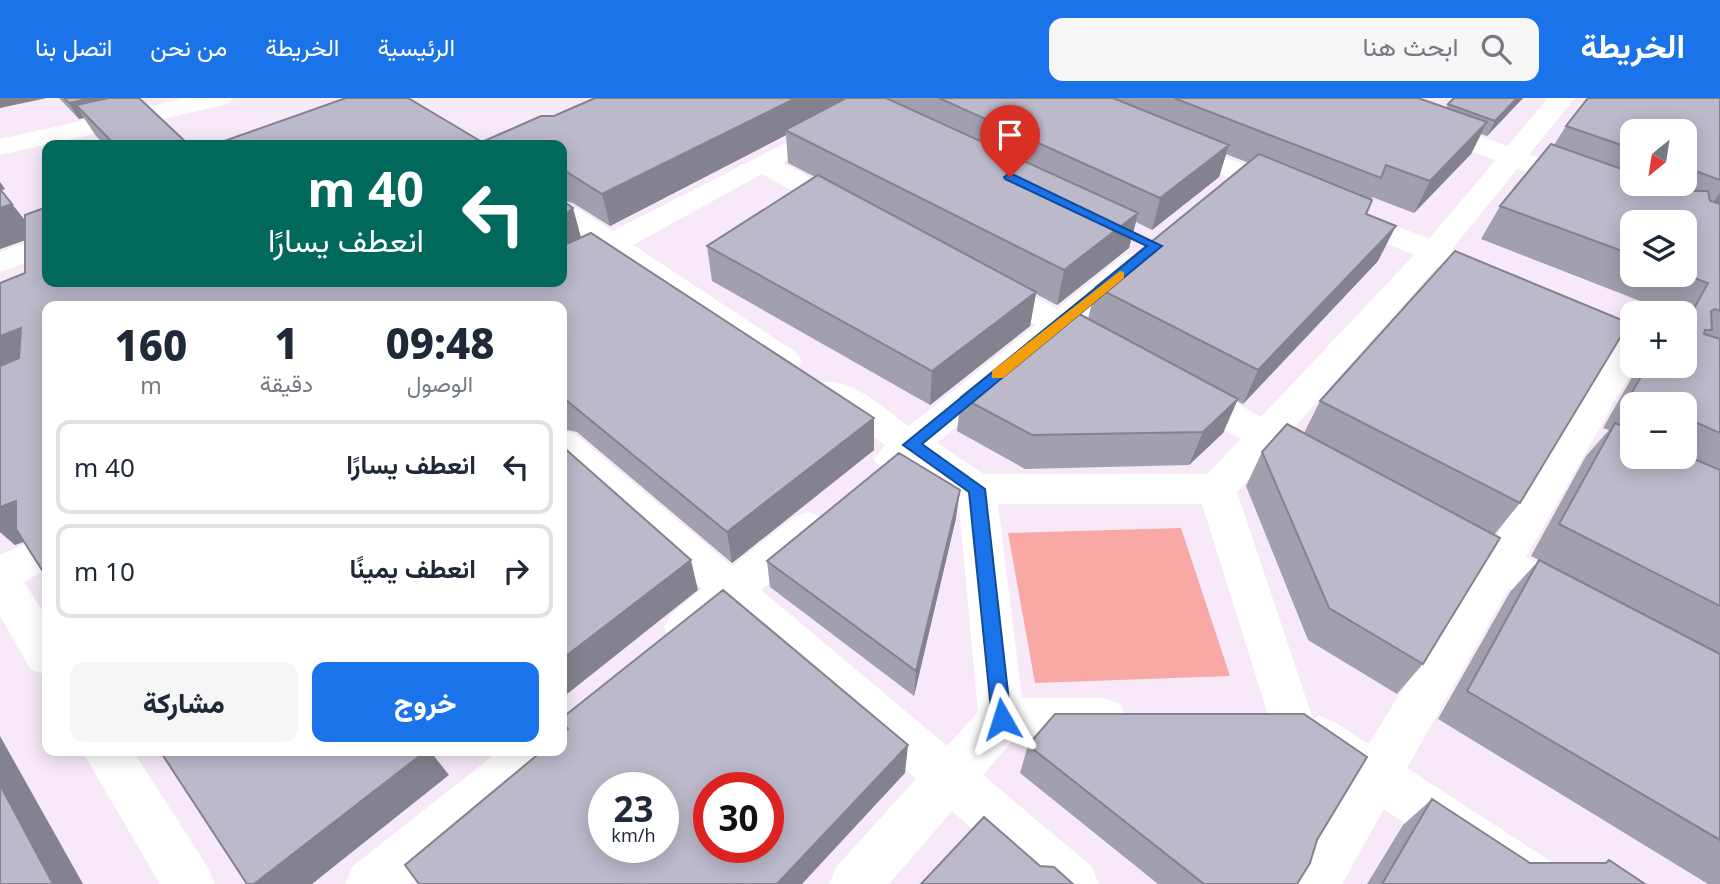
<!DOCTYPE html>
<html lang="ar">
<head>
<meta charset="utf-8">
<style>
  :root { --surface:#fff; --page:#f6f6f7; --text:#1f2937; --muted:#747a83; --line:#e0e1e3; --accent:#1a73e8 }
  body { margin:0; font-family:"Noto Sans",Vazirmatn,sans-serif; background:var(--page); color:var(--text); direction:rtl; height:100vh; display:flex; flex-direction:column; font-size:26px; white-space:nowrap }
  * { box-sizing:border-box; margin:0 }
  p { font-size:23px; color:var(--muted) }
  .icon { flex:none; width:38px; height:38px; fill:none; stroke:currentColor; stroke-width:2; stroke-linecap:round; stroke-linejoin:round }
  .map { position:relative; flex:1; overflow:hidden; direction:ltr }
  .sheet { position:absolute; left:42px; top:203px; width:525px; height:455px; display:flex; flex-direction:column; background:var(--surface); border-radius:14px; box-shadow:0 4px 18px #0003; direction:rtl }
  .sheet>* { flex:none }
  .hud { position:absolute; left:42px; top:42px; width:525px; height:147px; border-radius:14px; box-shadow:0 4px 18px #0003; direction:rtl; background:#00695c; color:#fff; overflow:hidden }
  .needle { width:46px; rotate:210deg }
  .fabs { position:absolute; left:1620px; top:21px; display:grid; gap:14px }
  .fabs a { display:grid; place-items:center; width:77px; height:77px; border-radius:14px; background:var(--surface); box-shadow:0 4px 18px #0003; font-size:35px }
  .speed { position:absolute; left:588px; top:674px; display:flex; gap:14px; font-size:35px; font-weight:700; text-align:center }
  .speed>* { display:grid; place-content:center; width:91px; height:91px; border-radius:50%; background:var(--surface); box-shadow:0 4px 18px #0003; line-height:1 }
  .speed small { font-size:18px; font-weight:400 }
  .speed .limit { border:10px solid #d22; background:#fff; color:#111 }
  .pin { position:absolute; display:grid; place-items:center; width:60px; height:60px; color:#fff; margin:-72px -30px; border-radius:50% 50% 50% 0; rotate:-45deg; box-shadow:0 0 7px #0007 }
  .pin .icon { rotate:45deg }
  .me { position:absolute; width:77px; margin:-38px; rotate:354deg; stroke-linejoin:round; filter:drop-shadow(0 0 5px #0008) }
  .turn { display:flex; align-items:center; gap:24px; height:147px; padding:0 28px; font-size:32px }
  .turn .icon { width:91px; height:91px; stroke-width:2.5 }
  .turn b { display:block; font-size:49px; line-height:60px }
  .eta { display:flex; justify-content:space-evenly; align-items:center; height:119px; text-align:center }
  .eta b { font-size:42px; font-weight:800; line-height:49px }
  .action { display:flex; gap:14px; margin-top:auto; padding:14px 28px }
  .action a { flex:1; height:80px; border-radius:14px; background:var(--accent); color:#fff; font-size:28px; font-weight:800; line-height:80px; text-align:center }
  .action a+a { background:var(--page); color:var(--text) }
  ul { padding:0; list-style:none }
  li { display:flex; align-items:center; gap:21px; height:94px; margin:0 14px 10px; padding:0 14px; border:4px solid var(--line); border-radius:14px }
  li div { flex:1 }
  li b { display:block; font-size:26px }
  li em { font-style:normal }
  header { display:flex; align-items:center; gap:42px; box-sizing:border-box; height:98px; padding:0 35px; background:var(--accent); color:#fff }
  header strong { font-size:33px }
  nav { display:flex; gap:38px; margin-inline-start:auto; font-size:24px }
  .search { width:490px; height:63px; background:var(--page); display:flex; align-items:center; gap:18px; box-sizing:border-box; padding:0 24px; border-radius:14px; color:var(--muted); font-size:26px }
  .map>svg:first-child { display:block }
  .green { fill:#f8a9a6 }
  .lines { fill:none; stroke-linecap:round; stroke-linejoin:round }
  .minor { fill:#fff; fill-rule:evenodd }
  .tertiary { fill:#fff; fill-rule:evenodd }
  .secondary { fill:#fff; fill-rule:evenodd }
  .wall { fill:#a29faf; fill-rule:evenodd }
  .shaded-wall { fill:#84828e }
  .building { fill:#bcb9cb; stroke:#84828e; stroke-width:2; fill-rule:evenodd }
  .route { fill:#1a73e8; stroke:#114b97; stroke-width:2 }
  .slow { fill:#f59e0b }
</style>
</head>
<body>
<header>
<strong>الخريطة</strong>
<div class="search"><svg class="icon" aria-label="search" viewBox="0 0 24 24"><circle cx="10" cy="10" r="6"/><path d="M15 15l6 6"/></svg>ابحث هنا</div>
<nav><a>الرئيسية</a><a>الخريطة</a><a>من نحن</a><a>اتصل بنا</a></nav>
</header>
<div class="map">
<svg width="1720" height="786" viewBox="0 0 1720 786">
  <rect width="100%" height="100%" fill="#f7e9f8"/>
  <path class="green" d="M1181,430L1230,578L1035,585L1008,435Z"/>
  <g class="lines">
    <path class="minor" d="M1548,0H1575L1452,151L1506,173L1511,180L1506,187C1484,193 1459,176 1438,168L1290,334L1333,357L1339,367L1333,377C1310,384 1291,368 1270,357L1237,394L1313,621L1319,618L1336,625L1369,646L1476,471L1430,445L1424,434L1430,423L1444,418L1494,442L1621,233L1633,230L1635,268L1526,459L1584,490L1590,503L1584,516L1569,521L1509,490L1407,670L1558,768L1566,786H1495L1384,711L1342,786H1287L1295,768L1345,685L1302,655L1296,640L1290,642L1274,636L1202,406H998L1022,600H1104L1120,606L1127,621L1120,636L1104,642H1013L983,677L1091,768L1099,786H1034L952,713L889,786H829L837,768L916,681L731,517C710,534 699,552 671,542L664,529L671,516L702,491L562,367V333L575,336L732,468L794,419L808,414L822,419L828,430L822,441L761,492L947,648L978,614L958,398L912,366L893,375L880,371L874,361L885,347L820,303L814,294L820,285C850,277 885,312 909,328L1036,227L977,195L972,188L977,181C1003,174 1034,199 1057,211L1123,158L1134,156L1145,158L1149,165L1145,172L1082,224L1110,239L1115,247L1110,255C1091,260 1078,251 1061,241L937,345L984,376H1207L1241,341L1173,303L1167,294L1173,285C1201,277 1236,306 1261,319L1414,157L1334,123L1329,117L1334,111L1344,108L1354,111L1429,141Z
      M1175,39L1298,88L1302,94L1298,100L1288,103L1278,100L1165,53L1162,47L1165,41Z
      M785,45L795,47L799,53L783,65L859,106L864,112L859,118L849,121L839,118L762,76L633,147L797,255L802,263L797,271L785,275L773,271L610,159L562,183V160L590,146L562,126V104L572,107L613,133Z
      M47,137V157L0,174V154Z
      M47,436V471L24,484L47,520V577L31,572L0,518V457Z
      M82,653H133L207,768L215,786H160Z
      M499,653H559L552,669L411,786H345L353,768Z"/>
    <path class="tertiary" d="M1340,0H1377L1594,80L1598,86L1594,92L1584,94L1574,92L1344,5Z"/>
    <path class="secondary" d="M186,0H233L229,5L220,8L0,57V41Z"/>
  </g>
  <path class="wall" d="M59,0H139L189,47H105L96,38L84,20L79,21Z
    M889,0H1418L1446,10L1448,6L1523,0L1487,38L1481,36L1471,56L1414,115L1372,99L1366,116L1378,163L1243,306L1237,303L1223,335L1189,367L1025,371L957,333L961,299L1088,221L1096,189L1249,65L1226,56L1219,79L1152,132L1136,124L1129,150L1057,207L1036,196L1030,228L930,307L712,183L707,148L815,79L788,65L786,37L610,128L573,105L562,102L581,139L874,320V352L732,465L577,334L562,331V208H47L24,444L15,447L0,434V185L25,175V142L0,151V84L5,91L1,93L25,122L47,184H562V47L482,44L889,2Z
    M1720,0V105L1718,106H1720V786H1708L1438,621L1510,494L1539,462L1531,458L1586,358L1609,332L1603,330L1635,274L1640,268H1685V215H1671L1481,141L1500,108L1554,47L1566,28ZM1633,33H1685V86H1633ZM1633,124L1685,177H1633ZM1633,306H1685V359H1633Z
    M1320,303L1520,405L1494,437L1423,566L1397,596L1308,542L1246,388L1262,354L1304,335Z
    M956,420L914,598L770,489L767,463Z
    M1028,647L1317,742L1297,786H1158L1020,675Z
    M1432,701L1530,765H1604L1609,762L1645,786H1367L1403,727Z"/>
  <path class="shaded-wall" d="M0,0H47L0,10Z
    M92,0H129L76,7L84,20L79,21L69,5Z
    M796,0H858L785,32L786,37L610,128L602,96Z
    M1517,0H1523L1487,38L1495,23Z
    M1487,24L1471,56L1414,115L1430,83Z
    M1229,47L1219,79L1152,132L1160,100Z
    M0,84L5,91L0,92Z
    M1720,95V105L1711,107Z
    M12,106L37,138L0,151V110Z
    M573,110L582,143L562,158V119Z
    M1138,115L1129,150L1057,207L1064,172Z
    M1396,128L1378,163L1243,306L1258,272Z
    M1036,194L1030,228L930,307L932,273Z
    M21,230L47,260L0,281V238Z
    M1238,301L1223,335L1189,367L1203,334Z
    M874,320V352L732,465L727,434Z
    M960,392L956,420L914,598L916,573Z
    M16,403L47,435L15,447L0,434V409Z
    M691,462L698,492L562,600V561Z
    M0,638L83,786H53L0,687Z
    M908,647L905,675L802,786H777Z
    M426,653H430L449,677L312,786H254Z"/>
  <path class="building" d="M64,0H92L69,5Z
    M109,0H139L189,47H115L76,7Z
    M346,0H408L482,44L541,18H554L595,0H796L602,96L565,73L562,72V47H213Z
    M846,0H886L1138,115L1064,172L785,32Z
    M939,0H1113L1229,47L1160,100Z
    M1174,0H1418L1487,24L1430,83L1386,67L1381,80Z
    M1454,0H1517L1495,23L1448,6Z
    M1588,0H1720V82L1685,69V33H1633V51L1566,28Z
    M1551,46L1633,75V86H1662L1683,93H1708L1710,103L1720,106V213L1715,211L1711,213L1712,232H1705L1704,236L1720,241V335L1693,323H1685V306H1655L1631,296L1647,268H1685V227L1708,185L1685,177V124H1633V157L1500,108Z
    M1259,56L1372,102L1366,116L1396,128L1258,272L1096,189Z
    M818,77L1036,194L932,273L707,148Z
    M0,91L12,106L0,110Z
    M562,102L573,110L562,119Z
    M47,109V184H562V148L591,135L874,320L727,434L566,302L562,301V208H47V480L16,431V403L0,409V268L19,260L21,230L0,238V185L25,175V117Z
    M1455,153L1629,225L1520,405L1320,303Z
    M1070,211L1238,301L1203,334L1032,337L961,299Z
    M1615,325L1633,333V359H1685V357L1720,372V508L1559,426Z
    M1287,326L1500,440L1423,566L1329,510L1262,354Z
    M562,348L691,462L562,561Z
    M899,355L960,392L916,573L767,463Z
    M1539,462L1720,556V742L1467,593Z
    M723,492L908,647L777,786H419L405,767L542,653H562V636L568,631L562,624V620ZM604,690H663V749H604ZM709,690H768V749H709Z
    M1055,616H1304L1367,659L1317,742L1310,765L1297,786H1204L1028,647Z
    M160,653H426L254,786H247Z
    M0,687L53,786H0Z
    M1432,701L1530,765H1606L1609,762L1645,786H1382Z
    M984,719L1040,768L1054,769L1073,786H921Z"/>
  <path class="route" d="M1010,75L1162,148L922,346L985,391L1011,621L1009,627L1002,630L995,627L992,621L969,394L903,347L1147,148L1005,81L1004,79Z"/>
  <path class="slow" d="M1120,173L1124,174V180L1003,280H992V273Z"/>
</svg>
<div class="fabs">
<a><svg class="needle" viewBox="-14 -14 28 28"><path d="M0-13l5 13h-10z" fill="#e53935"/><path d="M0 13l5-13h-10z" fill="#747a83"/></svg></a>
<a><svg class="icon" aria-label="layers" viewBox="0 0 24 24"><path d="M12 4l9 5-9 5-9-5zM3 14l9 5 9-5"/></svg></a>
<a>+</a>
<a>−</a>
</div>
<div class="speed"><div>23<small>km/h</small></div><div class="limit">30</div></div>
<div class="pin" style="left:1010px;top:79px;background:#d93025"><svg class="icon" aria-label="arrive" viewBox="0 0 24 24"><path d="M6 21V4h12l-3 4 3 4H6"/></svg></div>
<svg class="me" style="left:1002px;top:621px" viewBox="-20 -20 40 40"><path d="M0-17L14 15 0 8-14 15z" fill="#1a73e8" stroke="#fff" stroke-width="4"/></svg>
<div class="hud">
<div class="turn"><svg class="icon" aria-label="left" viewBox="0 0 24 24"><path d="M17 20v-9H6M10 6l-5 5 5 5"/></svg><div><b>40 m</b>انعطف يسارًا</div></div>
</div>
<section class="sheet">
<div class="eta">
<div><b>09:48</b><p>الوصول</p></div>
<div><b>1</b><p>دقيقة</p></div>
<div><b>160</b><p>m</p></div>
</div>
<ul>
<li><svg class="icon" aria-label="left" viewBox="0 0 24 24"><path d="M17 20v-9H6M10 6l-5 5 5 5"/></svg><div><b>انعطف يسارًا</b></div><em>40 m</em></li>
<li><svg class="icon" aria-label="right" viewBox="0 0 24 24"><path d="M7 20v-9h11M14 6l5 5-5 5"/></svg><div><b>انعطف يمينًا</b></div><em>10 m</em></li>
</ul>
<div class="action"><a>خروج</a><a>مشاركة</a></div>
</section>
</div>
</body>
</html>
